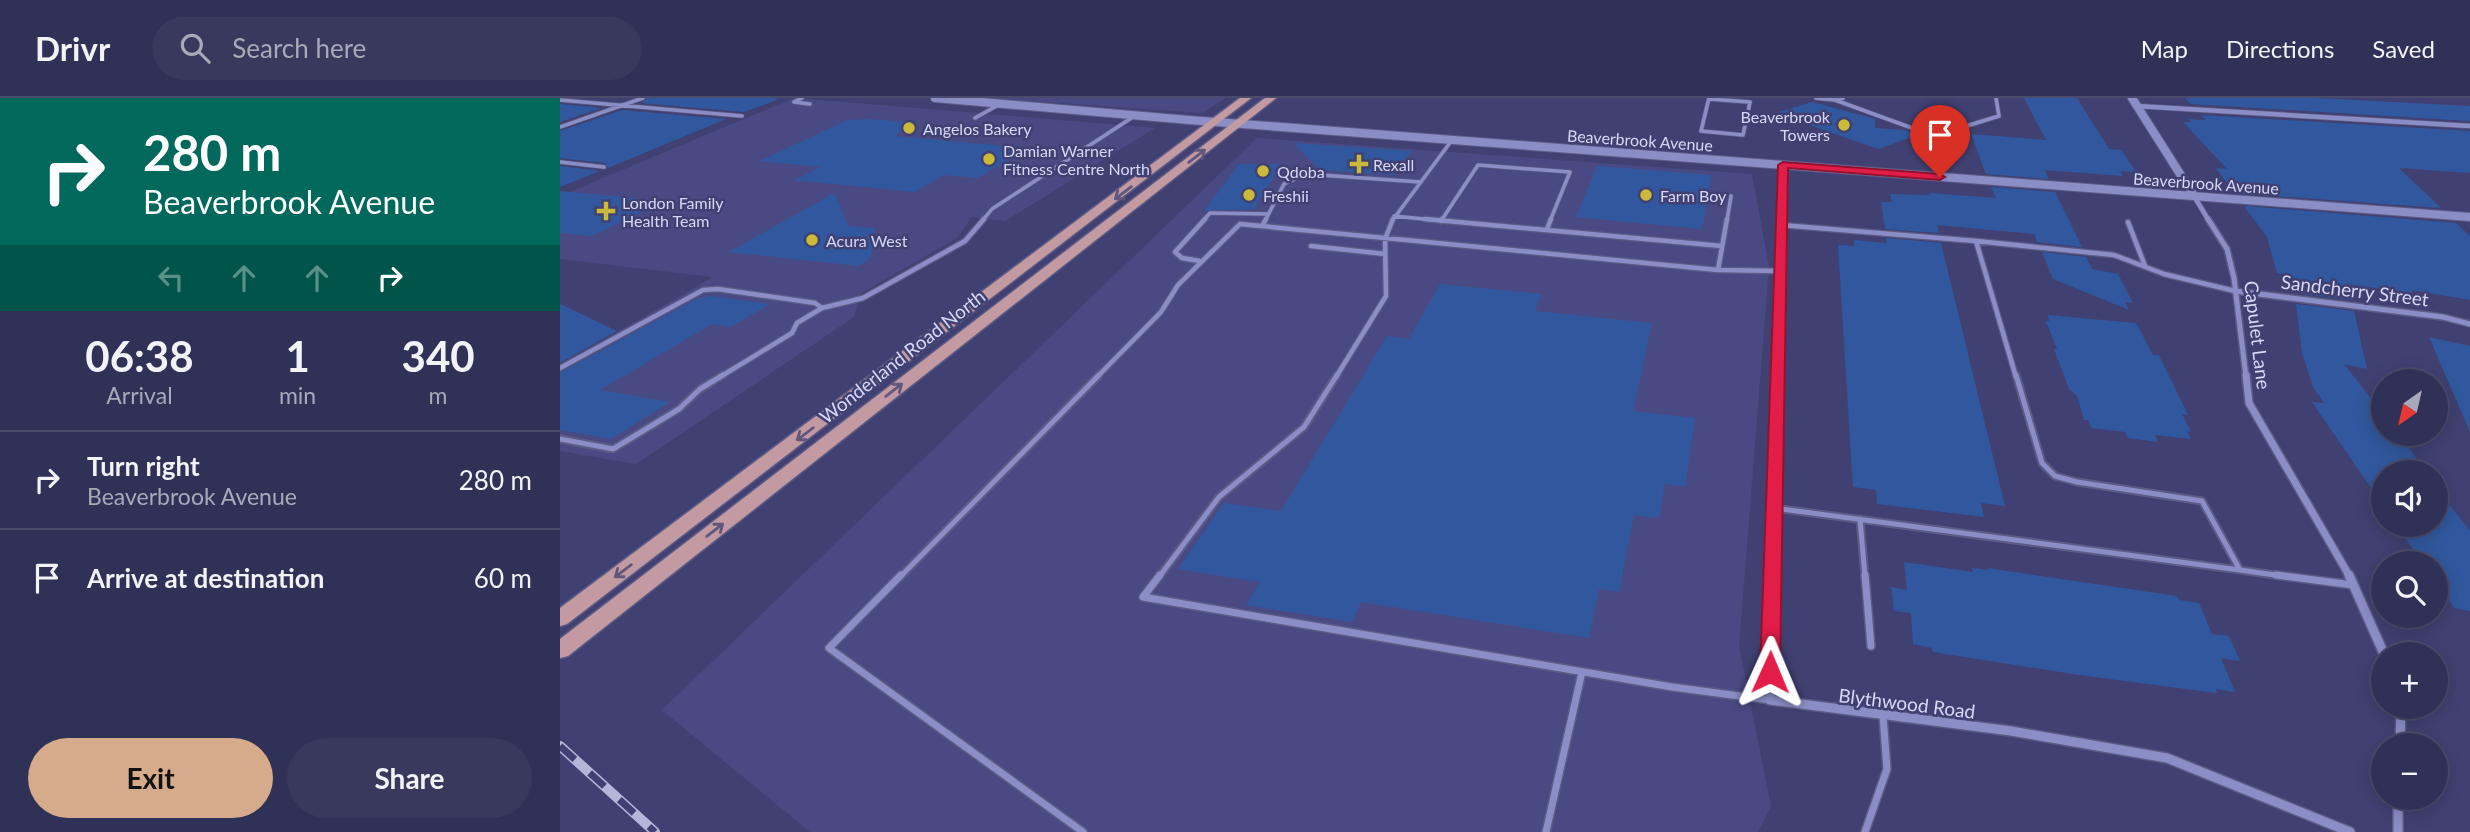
<!DOCTYPE html>
<html lang="en">
<head>
<meta charset="utf-8">
<style>
  :root { --surface:#303156; --page:#38395c; --text:#f1f3f6; --muted:#a8a9b9; --line:#4b4c6c; --accent:#d6ab8b }
  body { margin:0; font-family:Lato,sans-serif; background:var(--page); color:var(--text); height:100vh; display:flex; flex-direction:column; font-size:26px; white-space:nowrap }
  * { box-sizing:border-box; margin:0 }
  p { font-size:23px; color:var(--muted) }
  .icon { flex:none; width:38px; height:38px; fill:none; stroke:currentColor; stroke-width:2; stroke-linecap:round; stroke-linejoin:round }
  .map { position:relative; flex:1; overflow:hidden }
  .details { display:flex; flex-direction:column; background:var(--surface); width:560px }
  .details>* { flex:none }
  .hud { background:#00695c; color:#fff; overflow:hidden }
  .needle { width:46px; rotate:214deg }
  .tools { position:absolute; left:1811px; top:271px; display:grid; gap:14px }
  .tools a { display:grid; place-items:center; width:77px; height:77px; border-radius:50%; background:var(--surface); box-shadow:0 4px 18px #0003,0 0 0 2px var(--line); font-size:35px }
  .pin { position:absolute; display:grid; place-items:center; width:60px; height:60px; color:#fff; margin:-72px -30px; border-radius:50% 50% 50% 0; rotate:-45deg; box-shadow:0 0 7px #0007 }
  .pin .icon { rotate:45deg }
  .me { position:absolute; width:77px; margin:-38px; rotate:1deg; stroke-linejoin:round; filter:drop-shadow(0 0 5px #0008) }
  .turn { display:flex; align-items:center; gap:24px; height:147px; padding:0 28px; font-size:32px }
  .turn .icon { width:91px; height:91px; stroke-width:2.5 }
  .turn b { display:block; font-size:49px; line-height:60px }
  .lanes { display:flex; align-items:center; height:66px; padding:0 28px; background:#0003; justify-content:center; gap:35px; direction:ltr }
  .lanes .off { opacity:.35 }
  .eta { display:flex; justify-content:space-evenly; align-items:center; height:119px; text-align:center }
  .eta b { font-size:42px; font-weight:700; line-height:49px }
  .action { display:flex; gap:14px; margin-top:auto; padding:14px 28px }
  .action a { flex:1; height:80px; border-radius:42px; background:var(--accent); color:#111; font-size:28px; font-weight:700; line-height:80px; text-align:center }
  .action a+a { background:var(--page); color:var(--text) }
  ul { padding:0; list-style:none }
  li { display:flex; align-items:center; gap:21px; height:98px; padding:0 28px; border-top:2px solid var(--line) }
  li div { flex:1 }
  li b { display:block; font-size:26px }
  li em { font-style:normal }
  header { display:flex; align-items:center; gap:42px; box-sizing:border-box; height:98px; padding:0 35px; background:var(--surface); border-bottom:2px solid var(--line) }
  header strong { font-size:33px }
  nav { display:flex; gap:38px; margin-inline-start:auto; font-size:24px }
  .search { width:490px; height:63px; background:var(--page); display:flex; align-items:center; gap:18px; box-sizing:border-box; padding:0 24px; border-radius:38px; color:var(--muted); font-size:26px }
  main { display:flex; flex:1; min-height:0 }
  .map>svg:first-child { display:block }
  .built { fill:#494a83 }
  .building { fill:#31589e }
  .lines { fill:none; stroke-linecap:round; stroke-linejoin:round }
  .service-far3-casing { stroke:#5b5b85; stroke-width:5 }
  .service-far2-casing { stroke:#5b5b85; stroke-width:7 }
  .service-far1-casing { stroke:#5b5b85; stroke-width:9 }
  .service-casing { stroke:#5b5b85; stroke-width:10 }
  .minor-far3-casing { stroke:#5b5b85; stroke-width:6 }
  .minor-far2-casing { stroke:#5b5b85; stroke-width:8 }
  .minor-far1-casing { stroke:#5b5b85; stroke-width:10 }
  .minor-casing { stroke:#5b5b85; stroke-width:12 }
  .tertiary-casing { stroke:#5b5b85; stroke-width:10 }
  .primary-casing { stroke:#5b5b85; stroke-width:3 }
  .service-far3 { stroke:#8b8ec6; stroke-width:3.5 }
  .service-far2 { stroke:#8b8ec6; stroke-width:4.5 }
  .service-far1 { stroke:#8b8ec6; stroke-width:5 }
  .service { stroke:#8b8ec6; stroke-width:7 }
  .minor-far3 { stroke:#8b8ec6; stroke-width:4.5 }
  .minor-far2 { stroke:#8b8ec6; stroke-width:5 }
  .minor-far1 { stroke:#8b8ec6; stroke-width:7 }
  .minor { stroke:#8b8ec6; stroke-width:9 }
  .tertiary { stroke:#8b8ec6; stroke-width:8 }
  .primary { fill:#c39aa1; fill-rule:evenodd }
  .rail-casing { stroke:#b4b6d9; stroke-width:10 }
  .rail { stroke:#404172; stroke-width:7; stroke-dasharray:20; stroke-linecap:butt }
  .oneway { stroke:#61577e }
  .route { fill:#e11d48; stroke:#92132f; stroke-width:2 }
  .poi-dot { fill:#cbb939; stroke:#404172; stroke-width:2.5 }
  .labels { text-anchor:middle; dominant-baseline:central; stroke-width:5; stroke-linejoin:round; paint-order:stroke }
  .far-poi-label { font-size:16px; fill:#d5d8f6; stroke:#404172; text-anchor:start }
  .far-street-label { font-size:16px; fill:#d5d8f6; stroke:#404172 }
  .street-label { font-size:19px; fill:#d5d8f6; stroke:#404172 }
</style>
</head>
<body>
<header>
<strong>Drivr</strong>
<div class="search"><svg class="icon" aria-label="search" viewBox="0 0 24 24"><circle cx="10" cy="10" r="6"/><path d="M15 15l6 6"/></svg>Search here</div>
<nav><a>Map</a><a>Directions</a><a>Saved</a></nav>
</header>
<main>
<section class="details">
<div class="hud">
<div class="turn"><svg class="icon" aria-label="right" viewBox="0 0 24 24"><path d="M7 20v-9h11M14 6l5 5-5 5"/></svg><div><b>280 m</b>Beaverbrook Avenue</div></div>
<div class="lanes"><svg class="icon off" aria-label="left" viewBox="0 0 24 24"><path d="M17 20v-9H6M10 6l-5 5 5 5"/></svg><svg class="icon off" aria-label="ahead" viewBox="0 0 24 24"><path d="M12 20V5M6 11l6-6 6 6"/></svg><svg class="icon off" aria-label="ahead" viewBox="0 0 24 24"><path d="M12 20V5M6 11l6-6 6 6"/></svg><svg class="icon" aria-label="right" viewBox="0 0 24 24"><path d="M7 20v-9h11M14 6l5 5-5 5"/></svg></div>
</div>
<div class="eta">
<div><b>06:38</b><p>Arrival</p></div>
<div><b>1</b><p>min</p></div>
<div><b>340</b><p>m</p></div>
</div>
<ul>
<li><svg class="icon" aria-label="right" viewBox="0 0 24 24"><path d="M7 20v-9h11M14 6l5 5-5 5"/></svg><div><b>Turn right</b><p>Beaverbrook Avenue</p></div><em>280 m</em></li>
<li><svg class="icon" aria-label="arrive" viewBox="0 0 24 24"><path d="M6 21V4h12l-3 4 3 4H6"/></svg><div><b>Arrive at destination</b></div><em>60 m</em></li>
</ul>
<div class="action"><a>Exit</a><a>Share</a></div>
</section>
<div class="map">
<svg width="1910" height="734" viewBox="0 0 1910 734">
  <rect width="100%" height="100%" fill="#404172"/>
  <path class="built" d="M234,0L595,30L445,123L412,119L397,140L300,196L294,219L76,366L0,353V267L153,179L0,161V98Z
    M429,0H666L642,15Z
    M697,40L1192,76L1209,169L1179,548L1211,708L1198,734H250L102,612Z"/>
  <path class="building" d="M87,0H216L217,2L184,14L82,5Z
    M1464,0H1517L1549,51L1561,52L1576,74L1560,73L1563,78L1485,72L1489,81L1426,76L1411,36L1486,42Z
    M1625,0H1756L1910,8V23L1631,6Z
    M1252,4L1315,21V30L1345,32L1358,37L1318,51L1216,15Z
    M0,6L41,10L0,24Z
    M62,12L166,21L48,70L45,65L0,60V33Z
    M1641,17L1910,33V75L1839,70L1881,110L1674,95L1656,70L1667,71L1623,24H1631L1628,21L1646,22Z
    M310,21L358,25L333,38L457,49L451,52L462,53L418,80L383,77L355,94L234,82L261,69L200,63L287,22Z
    M733,45L852,53L834,77L761,72Z
    M679,66H722L694,111L644,113Z
    M0,68L40,73L0,89Z
    M1037,68L1152,77L1142,131L1016,119Z
    M1431,89L1495,94L1522,149L1477,144L1474,136L1377,127L1379,135L1325,131L1321,104H1332L1330,96L1370,97L1369,95L1436,100Z
    M0,93L105,103L32,138L0,135Z
    M274,95L288,128L314,130L311,159L299,168L169,154Z
    M1684,108L1896,125L1910,138V202L1852,192L1853,195L1787,186L1792,202L1735,195L1733,182L1727,181L1726,176L1717,175L1707,139Z
    M1326,140L1381,145L1445,408L1421,405L1424,419L1317,406L1316,392L1293,389L1278,147L1294,148V142L1327,145Z
    M1482,154L1526,159L1532,171L1558,176L1573,205L1565,204L1569,212L1493,181Z
    M880,186L981,196L975,213L1092,225L1073,313L1135,320L1125,389L1105,386L1099,420L1074,417L1059,494L1039,491L1029,540L801,504L792,524L686,507L700,484L618,471L664,405L721,413L827,238L849,241Z
    M151,198L210,206L171,229L152,226L40,292L110,304L51,341L0,332V275L138,200Z
    M0,206L57,233L0,265Z
    M1736,206L1794,213L1807,271L1784,266L1824,317V336H1838L1867,374H1824V409L1752,304L1764,305L1753,289L1742,255Z
    M1487,217L1576,225L1593,257H1599L1628,317L1622,316L1631,334L1627,333L1631,341L1595,337L1598,344L1568,340L1565,334L1531,330L1528,322H1524L1517,298L1509,291L1494,251H1497L1486,223H1490Z
    M1869,239L1910,248V334Z
    M1876,390L1910,433V513L1894,510L1876,480V466H1867L1862,457H1857L1836,427H1876Z
    M1344,464L1413,474L1412,470L1428,472L1427,470L1617,498L1619,502L1639,505L1652,536L1669,538L1680,563L1661,560L1675,594L1656,591L1657,595L1519,577L1373,554L1372,550L1353,546L1351,515L1334,513L1331,489L1347,492Z"/>
  <g class="lines">
    <defs>
      <path id="service-far3" d="M242,0L234,4L250,6
        M1149,0L1141,33L1183,37L1190,4L1149,1
        M1256,0L1275,2
        M1283,0L1275,2L1374,38
        M0,2L182,18
        M415,20L440,6
        M0,29L83,0
        M0,64L44,69
        M1380,79L1374,38L1439,18L1436,0
        M834,118L884,123
        M422,123L432,111L576,17
        M643,123L650,115L708,116
        M705,123L724,86L746,76L860,84
        M832,123L892,42
        M881,123L918,67L1010,74L990,123
        M1167,123L1171,98"/>
      <path id="service-far2" d="M865,121L1162,148
        M881,123L882,121
        M1568,124L1585,168
        M1221,127L1416,143
        M702,128L706,121
        M987,131L991,121
        M751,148L825,156
        M640,163L622,160L615,154L645,121
        M1158,172L1167,121
        M0,270L143,192L158,191L255,205L262,210
        M160,279L232,235L237,225L262,210L303,200L405,143L424,121
        M537,279L601,214L618,187L680,126L1158,172L1219,173
        M776,279L826,198L825,141L833,121
        M1456,279L1416,143L1554,157L1604,176L1675,193"/>
      <path id="service-far1" d="M1456,277L1482,365L1495,378L1517,384L1642,403L1680,472L1729,479
        M0,341L53,351L119,311L140,291L163,277
        M1214,410L1680,472
        M1300,421L1305,479
        M340,479L539,277
        M599,479L659,399L744,329L777,277"/>
      <path id="service" d="M341,477L269,550L523,734
        M600,477L583,499L1112,589L1210,602
        M1305,477L1311,548
        M1716,477L1793,487
        M986,734L1022,574
        M1305,734L1327,671L1323,618"/>
      <path id="minor-far3" d="M1576,8L1910,28
        M1634,98L1649,123
        M1222,123L1223,67"/>
      <path id="minor-far2" d="M1648,121L1667,151L1674,180L1686,279
        M1675,193L1883,219L1910,226
        M1218,279L1222,121"/>
      <path id="minor-far1" d="M1686,277L1689,305L1790,479
        M1213,479L1218,277"/>
      <path id="minor" d="M1213,477L1210,602L1451,633L1607,660L1790,734
        M1789,477L1824,556
        M1840,648L1841,609
        M1838,700V734"/>
      <path id="tertiary" d="M375,0L629,22L1910,119
        M1572,0L1634,98"/>
      <path id="primary" d="M680,0H691L7,526L0,528V510Z
        M705,0H716L8,558L0,560V541Z"/>
    </defs>
    <use href="#service-far3" class="service-far3-casing"/>
    <use href="#service-far2" class="service-far2-casing"/>
    <use href="#service-far1" class="service-far1-casing"/>
    <use href="#service" class="service-casing"/>
    <use href="#minor-far3" class="minor-far3-casing"/>
    <use href="#minor-far2" class="minor-far2-casing"/>
    <use href="#minor-far1" class="minor-far1-casing"/>
    <use href="#minor" class="minor-casing"/>
    <use href="#tertiary" class="tertiary-casing"/>
    <use href="#primary" class="primary-casing"/>
    <use href="#service-far3" class="service-far3"/>
    <use href="#service-far2" class="service-far2"/>
    <use href="#service-far1" class="service-far1"/>
    <use href="#service" class="service"/>
    <use href="#minor-far3" class="minor-far3"/>
    <use href="#minor-far2" class="minor-far2"/>
    <use href="#minor-far1" class="minor-far1"/>
    <use href="#minor" class="minor"/>
    <use href="#tertiary" class="tertiary"/>
    <use href="#primary" class="primary"/>
    <defs>
      <path id="rail" d="M0,648L95,734"/>
    </defs>
    <use href="#rail" class="rail-casing"/>
    <use href="#rail" class="rail"/>
  </g>
  <defs><path id="oneway-shaft" d="M-6 0H5M1.5-3L5.5 0L1.5 3" fill="none" stroke-width="1.6" stroke-linecap="round" stroke-linejoin="round" transform="scale(1.75)"/></defs>
  <g class="oneway">
    <use href="#oneway-shaft" transform="translate(637 58) rotate(-38)"/>
    <use href="#oneway-shaft" transform="translate(563 95) rotate(143)"/>
    <use href="#oneway-shaft" transform="translate(334 292) rotate(-38)"/>
    <use href="#oneway-shaft" transform="translate(245 336) rotate(143)"/>
    <use href="#oneway-shaft" transform="translate(155 432) rotate(-38)"/>
    <use href="#oneway-shaft" transform="translate(63 473) rotate(143)"/>
  </g>
  <path class="route" d="M1223,64L1380,76L1385,79L1380,82L1228,70L1220,574L1217,580L1210,582L1203,580L1200,574L1218,67Z"/>
  <g class="poi-dot">
    <circle cx="1284" cy="27" r="7"/>
    <circle cx="349" cy="30" r="7"/>
    <circle cx="429" cy="61" r="7"/>
    <path d="M795.5 55.5h7v7h7v7h-7v7h-7v-7h-7v-7h7z"/>
    <circle cx="703" cy="73" r="7"/>
    <circle cx="689" cy="97" r="7"/>
    <circle cx="1086" cy="97" r="7"/>
    <path d="M42.5 102.5h7v7h7v7h-7v7h-7v-7h-7v-7h7z"/>
    <circle cx="252" cy="142" r="7"/>
  </g>
  <g class="labels">
    <g class="far-poi-label">
      <text x="1270" y="18" text-anchor="end">Beaverbrook<tspan x="1270" dy="18">Towers</tspan></text>
      <text x="363" y="30">Angelos Bakery</text>
      <text x="443" y="52">Damian Warner<tspan x="443" dy="18">Fitness Centre North</tspan></text>
      <text x="813" y="66">Rexall</text>
      <text x="717" y="73">Qdoba</text>
      <text x="703" y="97">Freshii</text>
      <text x="1100" y="97">Farm Boy</text>
      <text x="62" y="104">London Family<tspan x="62" dy="18">Health Team</tspan></text>
      <text x="266" y="142">Acura West</text>
    </g>
    <g class="far-street-label">
      <text transform="translate(1080 42) rotate(4)">Beaverbrook Avenue</text>
      <text transform="translate(1646 85) rotate(4)">Beaverbrook Avenue</text>
    </g>
    <g class="street-label">
      <text transform="translate(1795 192) rotate(7)">Sandcherry Street</text>
      <text transform="translate(1698 237) rotate(83)">Capulet Lane</text>
      <text transform="translate(342 258) rotate(-38)">Wonderland Road North</text>
      <text transform="translate(1347 605) rotate(7)">Blythwood Road</text>
    </g>
  </g>
</svg>
<div class="tools">
<a><svg class="needle" viewBox="-14 -14 28 28"><path d="M0-13l5 13h-10z" fill="#e53935"/><path d="M0 13l5-13h-10z" fill="#a8a9b9"/></svg></a>
<a><svg class="icon" aria-label="sound" viewBox="0 0 24 24"><path d="M4 9h4l5-4v14l-5-4H4zM17 9q2 3 0 6"/></svg></a>
<a><svg class="icon" aria-label="search" viewBox="0 0 24 24"><circle cx="10" cy="10" r="6"/><path d="M15 15l6 6"/></svg></a>
<a>+</a>
<a>−</a>
</div>
<div class="pin" style="left:1380px;top:79px;background:#d93025"><svg class="icon" aria-label="arrive" viewBox="0 0 24 24"><path d="M6 21V4h12l-3 4 3 4H6"/></svg></div>
<svg class="me" style="left:1210px;top:574px" viewBox="-20 -20 40 40"><path d="M0-17L14 15 0 8-14 15z" fill="#e11d48" stroke="#fff" stroke-width="4"/></svg>
</div>
</main>
</body>
</html>
